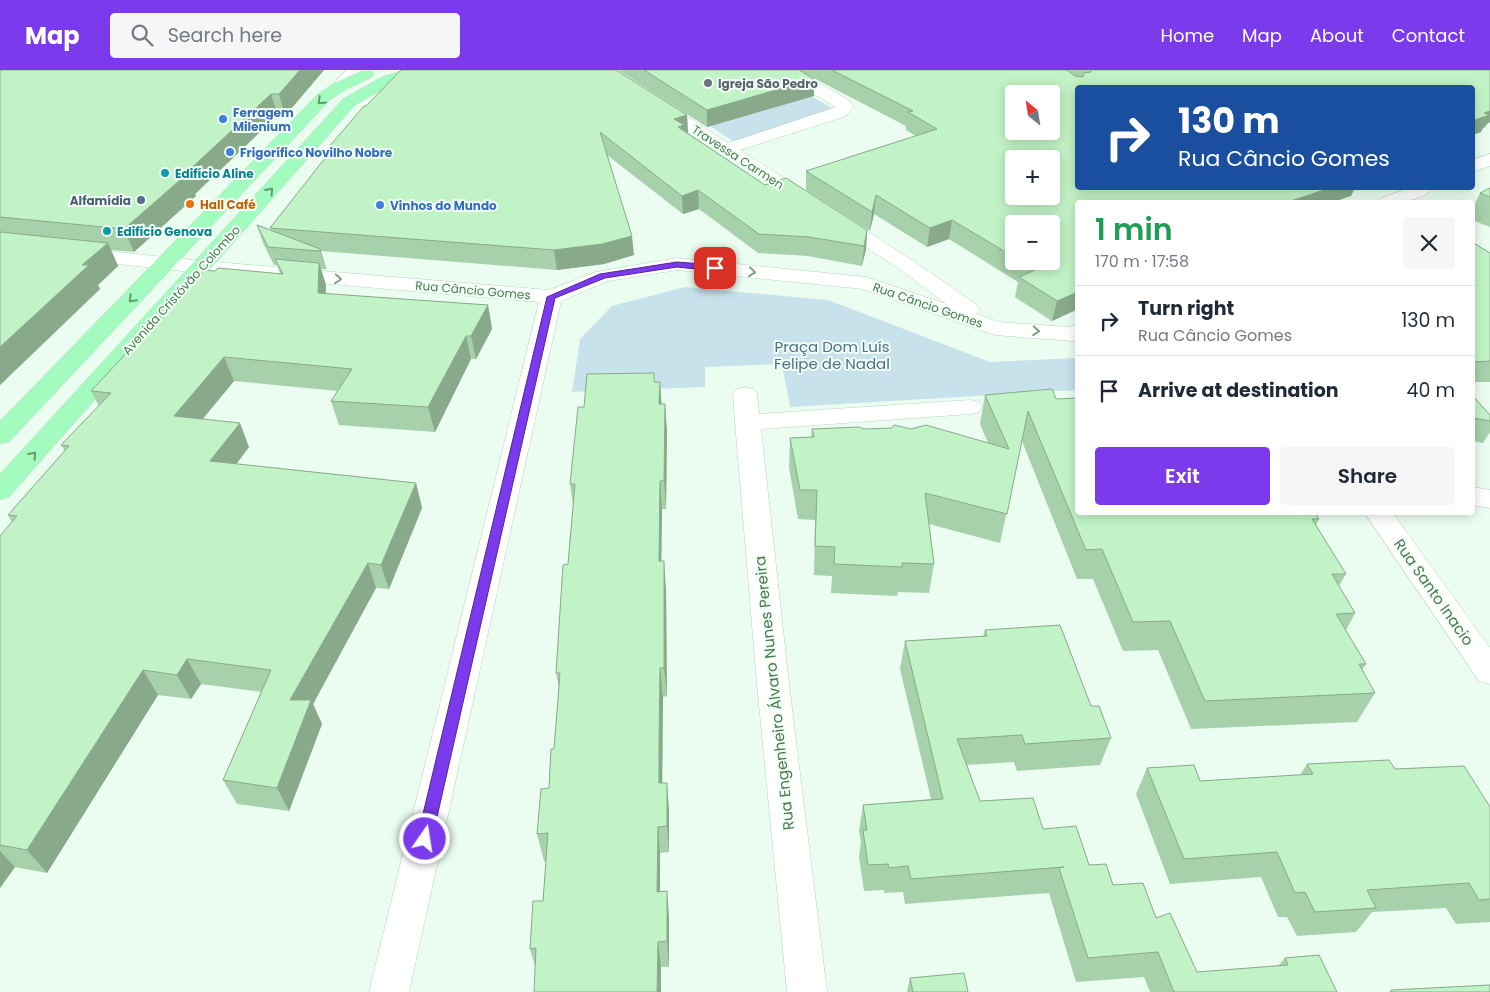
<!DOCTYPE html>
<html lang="en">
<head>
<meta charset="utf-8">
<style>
  :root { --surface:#fff; --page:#f6f6f7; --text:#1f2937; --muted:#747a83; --line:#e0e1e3; --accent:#7c3aed }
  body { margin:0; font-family:Poppins,sans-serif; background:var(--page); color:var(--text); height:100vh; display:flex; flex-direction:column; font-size:19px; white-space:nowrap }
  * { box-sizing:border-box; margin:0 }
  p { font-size:16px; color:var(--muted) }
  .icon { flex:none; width:28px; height:28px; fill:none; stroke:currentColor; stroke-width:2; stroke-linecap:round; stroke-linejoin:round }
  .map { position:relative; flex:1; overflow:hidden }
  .panel { position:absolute; left:1075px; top:130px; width:400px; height:315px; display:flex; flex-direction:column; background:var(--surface); border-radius:5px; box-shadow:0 2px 12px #0003 }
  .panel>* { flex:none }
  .hud { position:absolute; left:1075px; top:15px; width:400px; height:105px; border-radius:5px; box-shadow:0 2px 12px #0003; background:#1a4fa0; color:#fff; overflow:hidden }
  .needle { width:32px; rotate:330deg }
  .fabs { position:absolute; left:1005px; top:15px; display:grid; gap:10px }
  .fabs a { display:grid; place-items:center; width:55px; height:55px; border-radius:5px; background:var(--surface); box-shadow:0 2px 12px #0003; font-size:25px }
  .pin { position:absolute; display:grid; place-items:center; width:42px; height:42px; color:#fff; margin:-21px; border-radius:10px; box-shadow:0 2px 8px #0006 }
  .me { position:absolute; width:55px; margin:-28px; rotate:13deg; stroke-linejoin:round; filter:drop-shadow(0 0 4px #0008) }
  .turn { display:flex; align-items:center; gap:18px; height:105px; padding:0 20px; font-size:22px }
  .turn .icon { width:65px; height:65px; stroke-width:2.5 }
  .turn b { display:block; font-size:35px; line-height:42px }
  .round { display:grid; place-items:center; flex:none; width:52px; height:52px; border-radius:5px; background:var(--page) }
  .headline { display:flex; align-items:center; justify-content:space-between; height:85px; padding:0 20px }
  h1 { font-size:30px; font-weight:600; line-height:38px; color:#1e9e55 }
  .action { display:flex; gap:10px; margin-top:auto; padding:10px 20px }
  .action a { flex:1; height:58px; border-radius:5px; background:var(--accent); color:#fff; font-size:20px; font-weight:600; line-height:58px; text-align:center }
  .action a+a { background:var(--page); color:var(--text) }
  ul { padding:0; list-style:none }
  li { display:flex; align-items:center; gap:15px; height:70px; padding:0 20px; border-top:1px solid var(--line) }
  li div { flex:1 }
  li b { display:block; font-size:19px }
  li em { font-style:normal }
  header { display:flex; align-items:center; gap:30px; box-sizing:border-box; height:70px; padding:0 25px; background:var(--accent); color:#fff }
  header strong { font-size:24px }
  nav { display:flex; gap:28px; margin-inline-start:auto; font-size:18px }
  .search { width:350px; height:45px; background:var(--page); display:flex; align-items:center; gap:12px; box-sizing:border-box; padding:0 18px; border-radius:5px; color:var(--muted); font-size:19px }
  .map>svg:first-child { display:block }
  .green { fill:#c8e2ec }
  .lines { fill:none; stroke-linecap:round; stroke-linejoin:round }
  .minor-casing { stroke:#b5d5b9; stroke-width:1 }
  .major-casing { stroke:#cdd9cd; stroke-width:1 }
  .minor { fill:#fff; fill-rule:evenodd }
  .major { fill:#a3fbbf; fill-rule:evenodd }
  .wall { fill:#a7d1aa; fill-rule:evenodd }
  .shaded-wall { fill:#88aa8b }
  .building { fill:#c2f3c6; stroke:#88aa8b; fill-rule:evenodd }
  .oneway { stroke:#629a6a }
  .oneway2 { stroke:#82a183 }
  .route { fill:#7c3aed; stroke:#51269a }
  .worship-dot { fill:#6b7280; stroke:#f2fff6; stroke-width:2 }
  .shop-dot { fill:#3f7fe0; stroke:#f2fff6; stroke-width:2 }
  .culture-dot { fill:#0f9aa8; stroke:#f2fff6; stroke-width:2 }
  .service-dot { fill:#5c6f8a; stroke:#f2fff6; stroke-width:2 }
  .food-dot { fill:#e8710a; stroke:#f2fff6; stroke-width:2 }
  .labels { text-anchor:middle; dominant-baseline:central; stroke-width:4; stroke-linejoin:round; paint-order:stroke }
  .far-worship-label { font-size:12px; font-weight:bold; fill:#5b616d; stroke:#f2fff6; text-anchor:start }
  .far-shop-label { font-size:12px; font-weight:bold; fill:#366cbe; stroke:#f2fff6; text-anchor:start }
  .far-street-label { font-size:12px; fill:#4c794e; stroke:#f2fff6 }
  .far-culture-label { font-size:12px; font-weight:bold; fill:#0d838f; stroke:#f2fff6; text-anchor:start }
  .far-service-label { font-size:12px; font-weight:bold; fill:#4e5e75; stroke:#f2fff6; text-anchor:end }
  .far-food-label { font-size:12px; font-weight:bold; fill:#c56008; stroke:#f2fff6; text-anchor:start }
  .park-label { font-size:15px; fill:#49718b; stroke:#f2fff6 }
  .street-label { font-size:15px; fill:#4c794e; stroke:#f2fff6 }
</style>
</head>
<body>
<header>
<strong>Map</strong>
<div class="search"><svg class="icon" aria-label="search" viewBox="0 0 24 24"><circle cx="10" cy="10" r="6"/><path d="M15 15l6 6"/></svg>Search here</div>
<nav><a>Home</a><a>Map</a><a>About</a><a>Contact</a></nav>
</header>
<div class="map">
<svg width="1490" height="922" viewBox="0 0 1490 922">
  <rect width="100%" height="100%" fill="#ebfdf0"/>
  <path class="green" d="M623,0H764L836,40L733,71Z
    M685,217L828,230L990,292L1077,288V320L790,337L782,294L705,297V317L572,322L580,269L612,236Z"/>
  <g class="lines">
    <defs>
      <path id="minor" d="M346,0H362L345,20H333L331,17Z
        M596,0H615L728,73L836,37L778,3L775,0H795L847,29L854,37L846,46L740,80L915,192L977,235L980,240L977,244L998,252L1069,257L1078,254V269L1072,271L995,265L863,219L677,200L608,211L561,231L409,922H369L539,232L203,203L78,190L71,188L68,184L71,180L78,178L203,191L549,220L596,202L677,188L866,207L946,234L901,200L599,3Z
        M1490,84V96L1472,102V90Z
        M1409,118H1433C1424,131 1394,134 1380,132L1382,128Z
        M745,317L753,319L757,324L759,344L970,330L979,332L982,337L979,342L970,344L761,359L789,614L827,922H787L757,614L735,352L733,324L737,319Z
        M1472,417L1490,420V438L1472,435Z
        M1364,442H1392L1490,578V614L1479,611Z"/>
      <path id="major" d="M405,0H429L426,3L394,13L355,35L9,427L0,430V404L343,29L382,7Z
        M360,1H372L374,4L372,7L345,20L330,30L9,372L0,374V351L318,24L333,14Z"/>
    </defs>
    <use href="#minor" class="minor-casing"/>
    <use href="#major" class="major-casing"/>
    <use href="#minor" class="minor"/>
    <use href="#major" class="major"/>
  </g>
  <path class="wall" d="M0,0H324L285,46L278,45L195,124L196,126L134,182L111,180L118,196L98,215L100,219L0,315Z
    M618,0H1490V52L1487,54L1485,57L1483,58L1481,62L1472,65V18L1078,118L1351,126L1078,132V239L1052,251L1015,227L1018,212L949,169L927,177L874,144L870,161L806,120V101L916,66L906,60V56L800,1L814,9V26L707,57ZM1014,154L1051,191H1014Z
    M687,45L688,63L765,115L867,160L866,179L862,196L808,186L758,183L699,139L683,144L607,85L634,185L604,194L557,200L321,181L326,198V199H321L326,215L325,224L488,235L492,259L476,289H471L435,362L339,355L331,331L338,321L234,311L203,349L249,377L236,394L416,413L422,438L389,519L376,518L313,634L322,654L289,741L237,734L223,710L261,622L201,614L191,629L158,625L47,803L15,797L0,818V466L12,452L8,445L65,381L61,375L99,336L91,321L215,201L280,204L277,195H274L263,173L257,155L271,160L270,158L329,84L328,78Z
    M1490,118V157L1472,150V139L1480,123Z
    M1472,172L1490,183V312H1472Z
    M655,312H660L661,334H665L667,362L666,439H662L661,491L666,520L667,626L663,627L662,701V713L669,740V782L660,783V821L669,847V897H661L535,896L530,879L543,831L546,791H544L537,764L549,718L554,679L559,618L556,603L568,494L573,435L570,414L584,337Z
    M985,325L1056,329L1319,449L1316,455L1346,504L1339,516L1355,543L1346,560L1366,594L1362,600L1375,623L1357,652L1191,659L1158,580L1123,581L1093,509H1077L1022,371L1000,473L929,454L934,494L929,523L898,522L897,526L831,523L832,506L814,505L815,450L798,449L789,398L790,368L811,367L812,359H911L988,373L980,354Z
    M1472,325L1490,345V362L1483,373L1472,371Z
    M985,560L1091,636L1111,668L1100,695L1017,701L1014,692L966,695L980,731L1043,759L1089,795L1156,848L1197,902L1278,896L1285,888L1337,922H1150L1144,907L1076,912L1049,823L905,834L903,822L884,823V820L864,821L859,787L861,772L859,761L863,735L931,729L900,599L905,571L983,567Z
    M1307,694L1395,699L1490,737V852L1456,854L1446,838L1372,842L1356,862L1297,866L1287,847H1278L1261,807L1170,814L1136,724L1147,698L1200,711L1300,705Z
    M910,908L968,922H907Z"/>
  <path class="shaded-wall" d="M300,0H324L285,46L279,24Z
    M814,9V26L707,57V40Z
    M271,24L278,45L195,124L196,126L134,182L124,159Z
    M1490,39V52L1487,54L1485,57L1483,58L1481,62L1472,65V51Z
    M687,45L688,63L675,67L674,49Z
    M1330,118H1355L1351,126L1333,132H1288Z
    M698,120L699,139L683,144L682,126Z
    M876,125L874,144L870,161L872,142Z
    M952,150L949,169L927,177L930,158Z
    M867,160L866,179L862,196L864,176Z
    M632,166L634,185L604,194L557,200L554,180Z
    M108,173L118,196L98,215L100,219L0,315V277L82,195Z
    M320,179L326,198V199L320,181Z
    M319,193L326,215L325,246L318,223Z
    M1078,222V239L1052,251L1057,231Z
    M488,235L492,259L476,289L471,266Z
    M466,266L471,289L435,362L428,337Z
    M224,287L234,311L185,370L174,346Z
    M660,312L662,340L659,334Z
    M665,334L667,362L666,439L664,410Z
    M240,353L249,377L220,416L210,391Z
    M660,411L662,439L661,520L659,491Z
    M416,413L422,438L389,519L381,495Z
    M664,491L666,520L667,626L664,598Z
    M368,493L376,518L313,634L322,654L289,741L277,718L290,630Z
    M187,589L201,614L191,629L177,605Z
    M660,598L663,627L662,740L659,713Z
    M143,600L158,625L47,803L27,780Z
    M667,713L669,740V782L667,756Z
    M658,757L660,783V848L657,822Z
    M0,781L15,797L0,818Z
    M667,821L669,847V897L667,871Z
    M658,872L661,897V922H657Z"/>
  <path class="building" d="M0,0H300L279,24H271L185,104H187L124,159L0,147Z
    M401,0H616L687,45L674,49L684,55L678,57L765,115L786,108L867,160L864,176L809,167L759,164L698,120L682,126L600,62L632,166L602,174L554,180L270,158L333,78H328L364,36H366Z
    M644,0H799L814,9L707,40Z
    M832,0H1067L1075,6L1083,7L1084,3L1091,2V0H1490V41L1484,43L1489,45L1472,51V18H1078V118H1330L1288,132H1078V222L1057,231L1019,207L1035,200L1020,191H1051V154H1014V187L952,150L930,158L876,125L872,142L806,101L937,59L908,42L913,41ZM1014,24H1051V61H1014ZM1014,89H1051V126H1014Z
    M1490,118V127L1480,123Z
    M257,155L320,179V181L268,177Z
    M0,162L108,173L82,195H89L0,277Z
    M1472,172L1490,183V291L1472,292Z
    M275,189L319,193L318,223L488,235L471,266H466L428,337L331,331L352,299L224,287L174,346L240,353L210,391L416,413L381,495L368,493L290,630H311L277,718L223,710L271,600L187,589L177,605L143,600L27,780L0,775V466L17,446L8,445L69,376L61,375L111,323L91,321L204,200L215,201L218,198L283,204Z
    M654,303V312H660L659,334H665L664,410L660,411L659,491H664V598H660L659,673V713H667V756L658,757L657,822L667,821V871L658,872L657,922H534L536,878L530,879L533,831H543L548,763L537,764L541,719L549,718L551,679H554L560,603H556L563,495L568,494L575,414H570L578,337H584L587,304Z
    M1052,319L1056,329L1078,328V442H1315L1319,449H1312L1346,504H1332L1355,543L1336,544L1366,594H1359L1375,623L1205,631L1170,551L1133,552L1102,479L1086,480L1028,341L1007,444L925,423L934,494L902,493V497L834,494L835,477L815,476L817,420H800L790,368L814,367L812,359L859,357L864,359L892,358L894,355L911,359L926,355L1009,379L985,325Z
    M1472,325L1490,345V351L1472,348Z
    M1060,555L1091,636H1099L1111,668L1025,674L1022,665L957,669L980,731L1033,728L1043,759L1076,756L1089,795L1106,794L1113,815L1143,813L1156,848L1170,843L1197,902L1288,895L1285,888L1319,885L1337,922H1174L1158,882L1088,888L1059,798L1064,797L911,809L908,796L889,798L888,794L868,795L863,760H867L863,735L943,729L905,571L987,566L985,560Z
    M1389,690L1395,699L1464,696L1490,737V829L1479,830L1469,813L1367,820L1376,838L1315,842L1305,822L1295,823L1277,782L1184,789L1147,698L1194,695L1200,711L1313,704L1307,694Z
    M964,903L968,922H913L910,908Z
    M1490,915V922H1390L1391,920Z"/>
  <defs><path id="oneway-chevron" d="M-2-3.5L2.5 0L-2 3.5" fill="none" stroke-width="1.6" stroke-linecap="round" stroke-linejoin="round" transform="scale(1.25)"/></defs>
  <g class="oneway">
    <use href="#oneway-chevron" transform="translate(321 31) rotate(136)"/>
    <use href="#oneway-chevron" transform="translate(270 121) rotate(-48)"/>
    <use href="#oneway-chevron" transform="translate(132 229) rotate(134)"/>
    <use href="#oneway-chevron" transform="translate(33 385) rotate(-48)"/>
  </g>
  <g class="oneway2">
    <use href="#oneway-chevron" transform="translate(752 202) rotate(6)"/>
    <use href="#oneway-chevron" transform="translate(338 209) rotate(5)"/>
    <use href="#oneway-chevron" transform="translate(1036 261) rotate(4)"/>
  </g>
  <path class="route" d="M677,192L715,195L719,198L715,201L677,197L605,208L555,228L432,769L430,774L425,776L419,774L417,769L547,227L600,204Z"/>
  <circle class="worship-dot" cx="708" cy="13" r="5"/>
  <g class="shop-dot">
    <circle cx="223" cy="49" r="5"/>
    <circle cx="230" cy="82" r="5"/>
    <circle cx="380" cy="135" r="5"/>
  </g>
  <g class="culture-dot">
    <circle cx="165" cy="103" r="5"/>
    <circle cx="107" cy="161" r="5"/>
  </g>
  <circle class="service-dot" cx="141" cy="130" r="5"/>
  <circle class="food-dot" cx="190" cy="134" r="5"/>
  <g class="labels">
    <g class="far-worship-label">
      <text x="718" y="13">Igreja São Pedro</text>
    </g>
    <g class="far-shop-label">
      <text x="233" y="42">Ferragem<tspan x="233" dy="14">Milenium</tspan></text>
      <text x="240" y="82">Frigorífico Novilho Nobre</text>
      <text x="390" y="135">Vinhos do Mundo</text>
    </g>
    <g class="far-street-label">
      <text transform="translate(738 87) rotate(33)">Travessa Carmen</text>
      <text transform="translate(181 220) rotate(-48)">Avenida Cristóvão Colombo</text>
      <text transform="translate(473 220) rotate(5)">Rua Câncio Gomes</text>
      <text transform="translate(928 235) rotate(19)">Rua Câncio Gomes</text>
    </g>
    <g class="far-culture-label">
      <text x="175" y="103">Edifício Aline</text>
      <text x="117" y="161">Edifício Genova</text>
    </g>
    <g class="far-service-label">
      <text x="131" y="130">Alfamídia</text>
    </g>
    <g class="far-food-label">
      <text x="200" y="134">Hall Café</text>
    </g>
    <g class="park-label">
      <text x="832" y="276">Praça Dom Luís<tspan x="832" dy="17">Felipe de Nadal</tspan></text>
    </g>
    <g class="street-label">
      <text transform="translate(1434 522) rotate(55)">Rua Santo Inacio</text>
      <text transform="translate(774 623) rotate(-96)">Rua Engenheiro Álvaro Nunes Pereira</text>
    </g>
  </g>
</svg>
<div class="fabs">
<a><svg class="needle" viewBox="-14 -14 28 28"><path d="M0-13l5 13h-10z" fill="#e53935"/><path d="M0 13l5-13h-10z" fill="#747a83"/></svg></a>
<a>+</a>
<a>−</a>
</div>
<div class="pin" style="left:715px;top:198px;background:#d93025"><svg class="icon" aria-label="arrive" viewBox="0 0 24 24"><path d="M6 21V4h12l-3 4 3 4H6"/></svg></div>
<svg class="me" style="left:425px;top:769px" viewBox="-20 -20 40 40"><circle r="17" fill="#7c3aed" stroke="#fff" stroke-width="3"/><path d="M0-11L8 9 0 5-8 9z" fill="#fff"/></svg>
<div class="hud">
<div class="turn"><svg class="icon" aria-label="right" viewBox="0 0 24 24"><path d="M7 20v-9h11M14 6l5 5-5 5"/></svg><div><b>130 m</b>Rua Câncio Gomes</div></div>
</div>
<section class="panel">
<div class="headline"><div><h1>1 min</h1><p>170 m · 17:58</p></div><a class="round"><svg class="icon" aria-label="close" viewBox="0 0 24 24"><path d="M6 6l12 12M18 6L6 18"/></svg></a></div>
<ul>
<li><svg class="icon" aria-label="right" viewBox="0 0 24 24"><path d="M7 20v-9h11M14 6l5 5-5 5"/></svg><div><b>Turn right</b><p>Rua Câncio Gomes</p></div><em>130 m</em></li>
<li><svg class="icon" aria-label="arrive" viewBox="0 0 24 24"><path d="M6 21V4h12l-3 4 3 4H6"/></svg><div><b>Arrive at destination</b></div><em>40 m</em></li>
</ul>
<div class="action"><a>Exit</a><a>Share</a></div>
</section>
</div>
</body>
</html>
